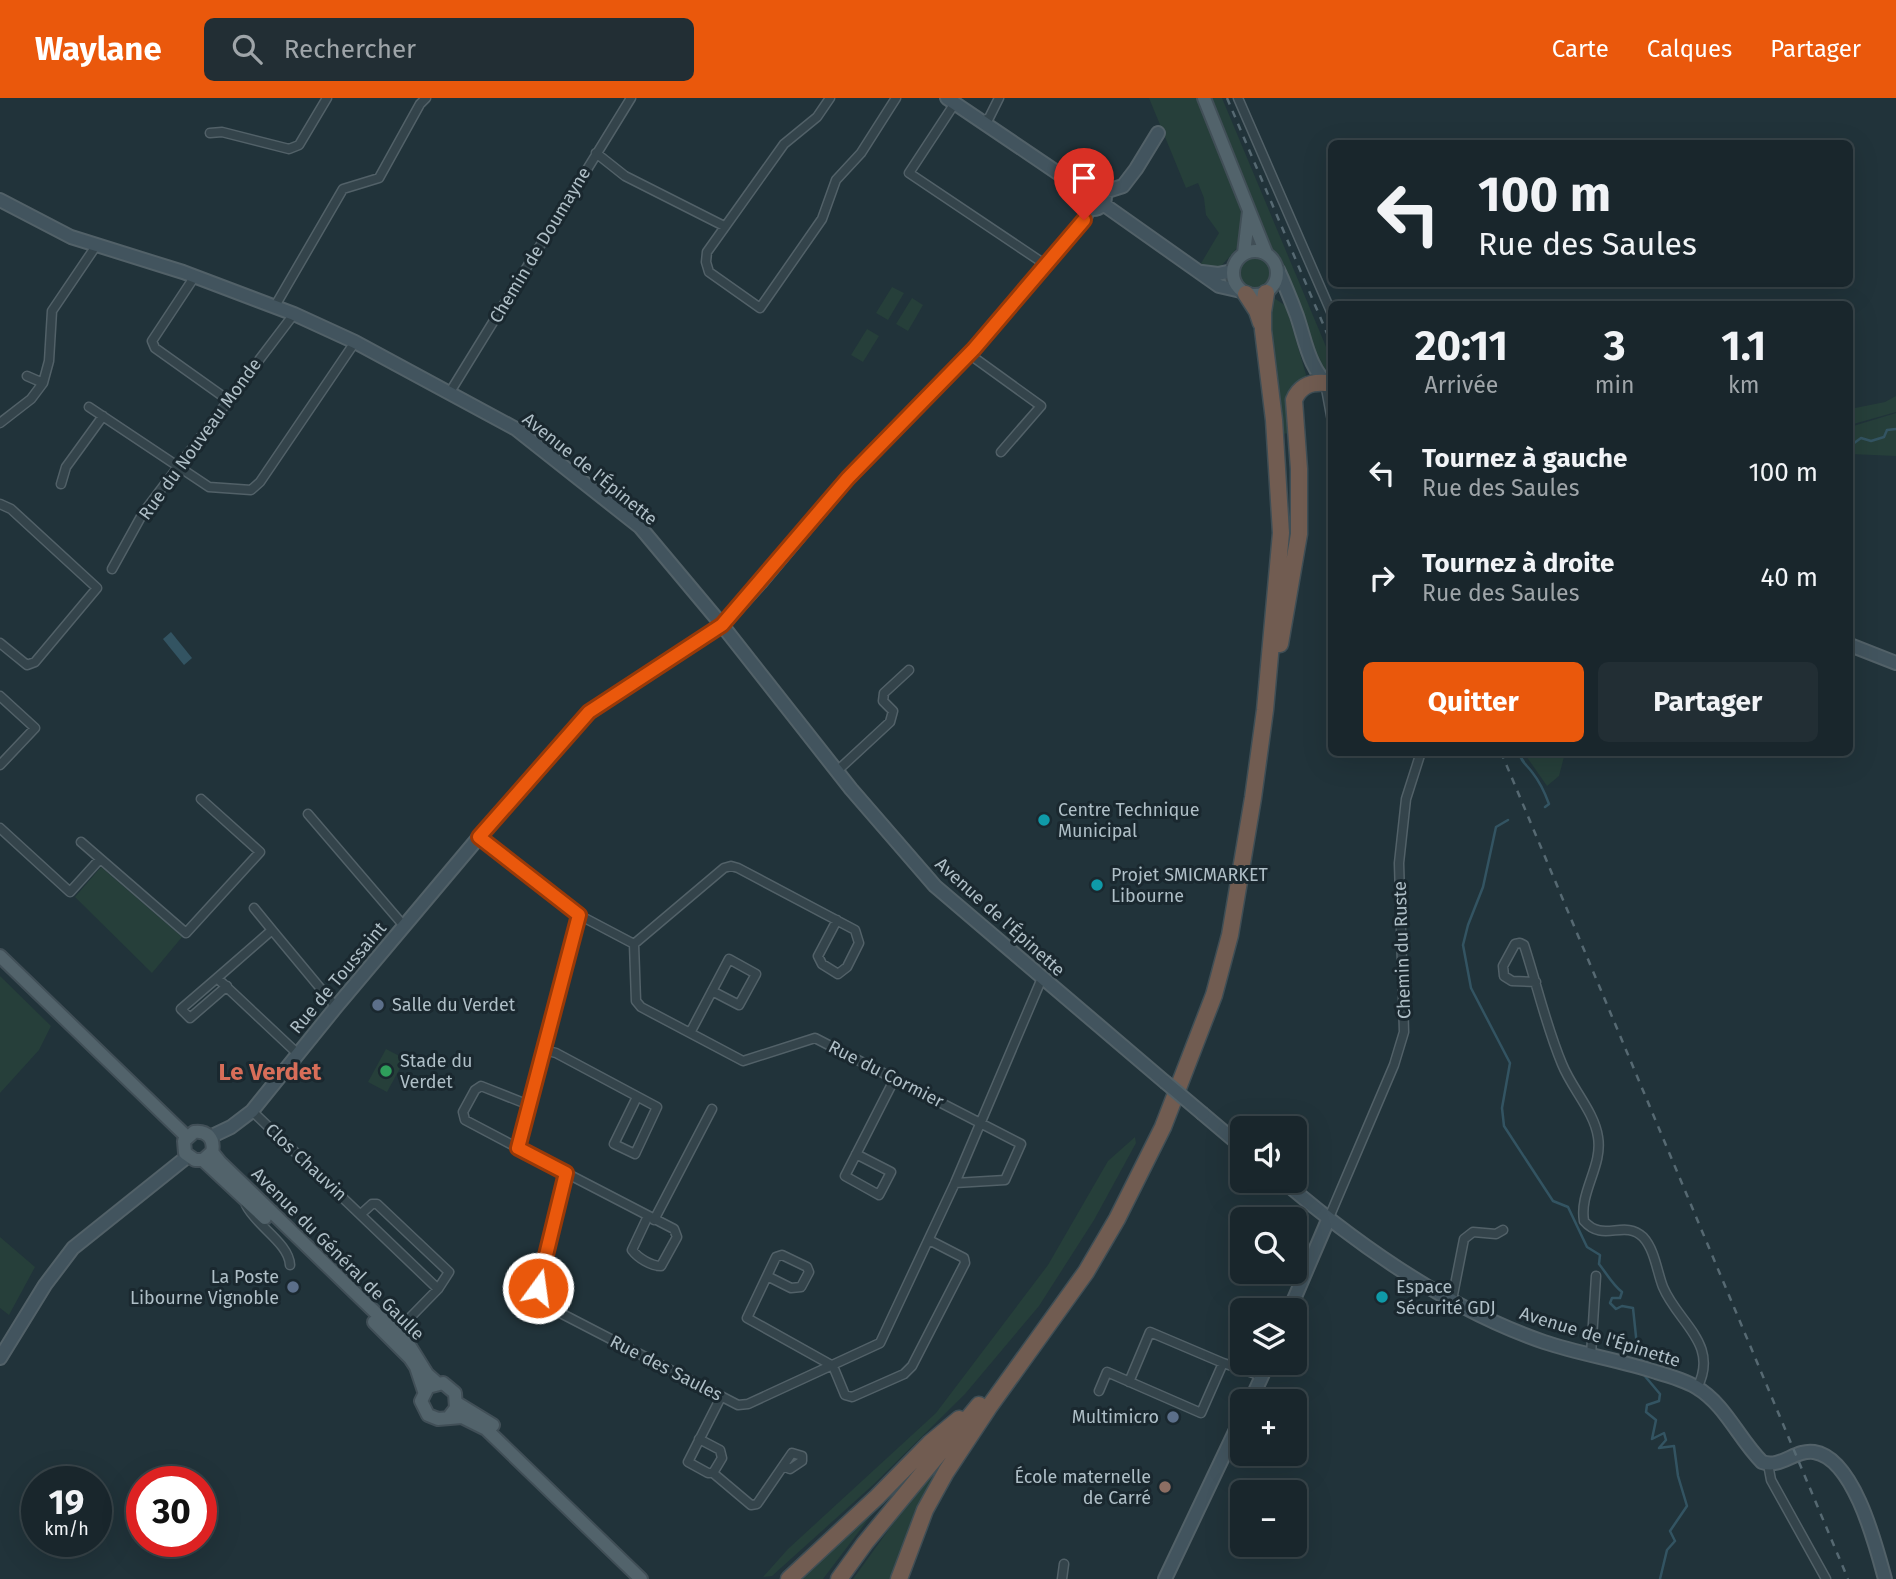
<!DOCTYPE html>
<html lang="fr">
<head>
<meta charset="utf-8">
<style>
  :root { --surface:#19262c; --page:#222e34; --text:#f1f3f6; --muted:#9fa5a9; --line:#374348; --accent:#ea580c }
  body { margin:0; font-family:"Fira Sans",sans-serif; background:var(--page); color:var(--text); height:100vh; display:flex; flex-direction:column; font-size:26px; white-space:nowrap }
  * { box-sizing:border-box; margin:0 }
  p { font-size:23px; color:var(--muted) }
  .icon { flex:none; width:38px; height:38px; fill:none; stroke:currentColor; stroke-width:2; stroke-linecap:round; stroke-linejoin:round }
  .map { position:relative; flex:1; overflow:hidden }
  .details { position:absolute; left:1328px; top:203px; width:525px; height:455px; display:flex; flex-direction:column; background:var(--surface); border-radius:10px; box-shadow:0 7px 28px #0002,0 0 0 2px var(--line) }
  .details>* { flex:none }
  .top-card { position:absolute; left:1328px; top:42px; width:525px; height:147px; border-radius:10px; box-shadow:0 7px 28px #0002,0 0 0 2px var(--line); background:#19262c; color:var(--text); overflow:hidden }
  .controls { position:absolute; left:1230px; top:1018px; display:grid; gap:14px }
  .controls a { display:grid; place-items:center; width:77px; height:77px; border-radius:10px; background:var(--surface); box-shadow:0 7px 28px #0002,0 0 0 2px var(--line); font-size:35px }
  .speed { position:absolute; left:21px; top:1368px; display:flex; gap:14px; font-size:35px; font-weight:700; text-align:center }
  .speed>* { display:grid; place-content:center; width:91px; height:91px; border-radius:50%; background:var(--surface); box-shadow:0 7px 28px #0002,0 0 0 2px var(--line); line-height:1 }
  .speed small { font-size:18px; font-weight:400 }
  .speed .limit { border:10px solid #d22; background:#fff; color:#111 }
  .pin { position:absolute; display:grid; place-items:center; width:60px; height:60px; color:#fff; margin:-72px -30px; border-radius:50% 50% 50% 0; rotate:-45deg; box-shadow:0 0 7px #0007 }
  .pin .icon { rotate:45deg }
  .me { position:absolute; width:77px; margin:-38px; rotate:14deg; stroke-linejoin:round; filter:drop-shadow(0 0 5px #0008) }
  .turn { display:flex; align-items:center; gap:24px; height:147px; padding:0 35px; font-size:32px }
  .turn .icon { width:91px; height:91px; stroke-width:2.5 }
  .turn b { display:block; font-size:49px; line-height:60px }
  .eta { display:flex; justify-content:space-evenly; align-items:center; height:119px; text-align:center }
  .eta b { font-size:42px; font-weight:700; line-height:49px }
  .action { display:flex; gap:14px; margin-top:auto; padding:14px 35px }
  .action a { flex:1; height:80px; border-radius:10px; background:var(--accent); color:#fff; font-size:28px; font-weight:700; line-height:80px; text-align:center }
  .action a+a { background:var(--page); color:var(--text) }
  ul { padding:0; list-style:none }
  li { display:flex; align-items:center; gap:21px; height:105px; padding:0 35px }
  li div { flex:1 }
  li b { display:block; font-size:26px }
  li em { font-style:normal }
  header { display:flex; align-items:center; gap:42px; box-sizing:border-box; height:98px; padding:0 35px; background:var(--accent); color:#fff }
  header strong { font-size:33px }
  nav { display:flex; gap:38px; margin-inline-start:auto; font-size:24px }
  .search { width:490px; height:63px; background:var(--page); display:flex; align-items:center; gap:18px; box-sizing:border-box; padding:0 24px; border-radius:10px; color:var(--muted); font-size:26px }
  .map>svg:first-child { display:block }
  .green { fill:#263f3a }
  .water { fill:#335462 }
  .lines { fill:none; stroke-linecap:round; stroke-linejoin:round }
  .stream { stroke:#335462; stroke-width:2.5 }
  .street-casing { stroke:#526168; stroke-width:11 }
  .secondary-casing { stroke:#526168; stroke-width:16 }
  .primary-casing { stroke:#414f57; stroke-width:16 }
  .highway-casing { stroke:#3f4e55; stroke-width:19 }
  .street { stroke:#34444b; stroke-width:8 }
  .secondary { stroke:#42545e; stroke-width:12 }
  .primary { stroke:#52636b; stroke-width:12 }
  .highway { stroke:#715c51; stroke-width:16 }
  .rail { stroke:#566972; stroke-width:2.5; stroke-dasharray:7 7; stroke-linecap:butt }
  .secondary-bridge-casing { stroke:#526168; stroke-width:16; stroke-linecap:butt }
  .secondary-bridge { stroke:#42545e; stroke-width:12 }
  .route-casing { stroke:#983908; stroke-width:18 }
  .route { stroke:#ea580c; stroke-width:12 }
  .culture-dot { fill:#0f9aa8; stroke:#1a282f; stroke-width:2.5 }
  .service-dot { fill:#5c6f8a; stroke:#1a282f; stroke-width:2.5 }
  .leisure-dot { fill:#2e9e5b; stroke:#1a282f; stroke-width:2.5 }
  .education-dot { fill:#8d6e63; stroke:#1a282f; stroke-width:2.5 }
  .labels { text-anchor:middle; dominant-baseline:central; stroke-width:6; stroke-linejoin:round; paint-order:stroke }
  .street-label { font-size:18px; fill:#afbfc7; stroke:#1a282f }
  .poi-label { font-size:18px; fill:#afbfc7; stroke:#1a282f; text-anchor:start }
  .district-label { font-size:24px; font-weight:bold; fill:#d86e59; stroke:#1a282f }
</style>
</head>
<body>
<header>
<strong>Waylane</strong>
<div class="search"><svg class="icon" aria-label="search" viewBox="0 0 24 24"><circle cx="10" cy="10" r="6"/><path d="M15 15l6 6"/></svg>Rechercher</div>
<nav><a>Carte</a><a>Calques</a><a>Partager</a></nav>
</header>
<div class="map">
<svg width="1896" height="1481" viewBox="0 0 1896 1481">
  <rect width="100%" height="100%" fill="#21333a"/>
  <path class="green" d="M1149,0H1197C1210,30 1246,105 1243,135C1241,150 1228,159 1219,171L1200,167L1219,135L1206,117L1204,100L1198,85L1186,90Z
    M1208,0H1222L1332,263V286L1324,278L1279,163L1270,153Z
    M1236 176a18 18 0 1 1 36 0a18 18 0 1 1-36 0Z
    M892,189L904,195L888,222L876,215Z
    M912,200L923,207L908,233L896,226Z
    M1274,200L1286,208L1307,280L1291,335L1282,336L1267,206Z
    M867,231L879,238L863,264L851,257Z
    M1896,298V314L1850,327V311L1885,304Z
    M1896,315V358L1850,356V329Z
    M1524,655H1565L1559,678L1547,688Z
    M101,769L182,839L152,875L75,799Z
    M0,878L51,928L39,952L0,995Z
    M386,951L405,961L387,994L368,984Z
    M1135,1039L1136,1045L1094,1122L1039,1208L965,1296L874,1386L772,1478L763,1479L788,1451L936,1315L1048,1167L1108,1063Z
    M0,1139L35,1169L9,1217L0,1210Z
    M936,1366L942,1370L895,1481H853Z
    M879,1407L823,1481H796Z"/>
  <path class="water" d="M171,534L192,560L184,567L163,541Z"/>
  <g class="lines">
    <path class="stream" d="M1850,348L1861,340L1871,343L1884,339L1887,332L1896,331
      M1519,654C1521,664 1526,666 1532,674C1540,684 1545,695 1549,706L1545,709
      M1508,722L1496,729L1483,789L1468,827L1463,847L1471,890L1510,965L1502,1010L1504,1028L1553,1103L1568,1109L1587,1149L1600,1157L1599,1166C1607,1176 1612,1186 1622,1194L1620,1200H1612L1610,1205L1616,1211L1622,1208L1633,1210L1637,1248L1643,1264
      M1644,1277L1660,1296L1659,1303L1647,1307L1646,1314L1656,1322L1652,1341L1664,1335L1666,1342L1659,1350L1674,1348L1678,1378L1687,1408L1670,1433L1675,1443L1667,1452L1660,1481"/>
    <defs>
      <path id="street" d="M830,0L817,19L784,46L707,154L706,164L709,174L760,210L822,121L836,82L861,55L896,0
        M1238,0L1332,216
        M955,5L909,75L1046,167
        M982,23L989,20L999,0
        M210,35L222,34L289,51L299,47L327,0
        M596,55L625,78L724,128
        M195,178L152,243L155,250L228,302
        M275,208L343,91L379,80L420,6L426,0
        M969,256L1041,308L1001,354
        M27,278L43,285
        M1325,285L1332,323
        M450,294L631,0
        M89,309L209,389L251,392L260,384L355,244
        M0,325L31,301L43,285L49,263L52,213L96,148
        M61,386L66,369L103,318
        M0,406L11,411L97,490L35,564L27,567L0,545
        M112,471L143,415L294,216
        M0,598L35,630L0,667
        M837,673L890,624L893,613L883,603L884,595L909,572
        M308,716L404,828
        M0,730L70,794L100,761
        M479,739L579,817L634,846L636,903L641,909L743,963L815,940L1021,1046L1005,1082L955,1085
        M81,744L186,835L260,754L201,701
        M254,810L272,832
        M579,817L518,1050L566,1075L538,1190V1199L543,1206L738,1307L748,1306L880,1245L955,1085L1042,880
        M634,846L724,770L731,768L738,770L855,832L859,845L847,869L838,876L822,866L818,858L837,822
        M217,880L181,911L190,920L227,888
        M1536,884L1512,883L1504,878L1503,868L1515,846L1520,845L1524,847C1537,887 1546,928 1562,966C1572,991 1594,1013 1598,1039C1603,1068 1579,1094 1584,1123C1603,1145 1624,1121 1643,1139C1655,1152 1657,1174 1663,1189C1678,1225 1720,1246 1697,1290
        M690,935L729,861L756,876L739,907L712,893
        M544,952L556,955L657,1009L635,1056L614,1046L637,999
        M298,956L217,880L272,832L336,909
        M252,1013L438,1191
        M518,1050L465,1022L463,1014L475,992L481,988L529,1007
        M856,1056L891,1074L879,1097L845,1078L895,980
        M566,1075L674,1131L677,1139L661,1168C651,1168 638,1160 632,1152L648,1118
        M246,1107C256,1128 289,1145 290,1167
        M361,1116L372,1106H377L449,1174L438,1191L396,1234
        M654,1122L712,1011
        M1328,1122L1394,967L1404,934L1399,765L1406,701L1421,654
        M767,1178L791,1190L801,1189L809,1174L807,1169L782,1157L776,1159L747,1220L833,1268L845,1297L852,1299L904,1276L912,1268L965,1165L964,1160L929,1142
        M1452,1202L1464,1141L1473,1134L1496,1136L1503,1132
        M1591,1257L1596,1178
        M1129,1284L1150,1234L1223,1265L1262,1278
        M1099,1293L1107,1274L1201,1315L1223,1265
        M721,1299L688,1364L708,1375H713L751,1407L757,1406L792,1355L802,1358V1363L790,1371L785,1369
        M699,1341L720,1352L722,1360L713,1375
        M1768,1366L1771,1382L1826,1481
        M1062,1481L1064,1466"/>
      <path id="secondary" d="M947,0L1083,92
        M1081 99a12 12 0 1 1 24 0a12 12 0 1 1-24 0Z
        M1104,94L1123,88L1136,71L1158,35
        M0,102L71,139L183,174L294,216L355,244L516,331L640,429L722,527L851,691L935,788L1165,984
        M1103,106L1219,188L1241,193
        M1278,172C1285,187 1291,202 1297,218C1306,245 1309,271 1332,291
        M1202,174L1218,176L1232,173
        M1850,547L1896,565
        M1203,1016L1242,1049
        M210,1039L231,1029L252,1013L336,909L479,739L589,614L722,527L760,485L848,380L974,251L1084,122L1089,110
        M1283,1083C1359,1148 1448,1211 1544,1244C1580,1256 1619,1262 1656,1274C1670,1278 1684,1282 1696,1289C1726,1307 1738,1340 1762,1364C1781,1371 1795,1351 1814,1354C1854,1360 1876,1448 1885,1481
        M1289,1213L1328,1122
        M0,1260L45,1187L73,1150L188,1058
        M1250,1304L1268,1265
        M1165,1481L1242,1319"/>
      <path id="primary" d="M1204,0L1266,155
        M1233 175a22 22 0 1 1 44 0a22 22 0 1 1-44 0Z
        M1244,155L1249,113
        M0,858L187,1039
        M212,1054L203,1062H195L185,1055L184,1043L194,1034C207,1032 215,1041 212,1054L220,1064L409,1247L427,1276L437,1285
        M203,1062L265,1120
        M374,1224L410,1260L416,1269L424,1293
        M457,1305L493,1327
        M449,1319L456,1310L455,1295L443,1285L428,1289L421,1303L428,1317L438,1321L462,1319L486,1331L641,1481"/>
      <path id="highway" d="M1246,196L1257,213L1261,225
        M1280,546L1299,436V371L1294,302C1300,288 1310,284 1325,285
        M789,1481L877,1399L930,1345L959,1321
        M839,1481L865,1445L979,1307
        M899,1481L925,1412L946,1374L989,1309L1086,1174L1117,1121L1163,1029L1214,897L1230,837L1253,700L1265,612L1281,435L1274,322L1263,232V214L1266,195"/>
    </defs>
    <use href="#street" class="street-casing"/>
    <use href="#secondary" class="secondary-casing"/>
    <use href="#primary" class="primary-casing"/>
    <use href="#highway" class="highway-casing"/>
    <use href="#street" class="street"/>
    <use href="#secondary" class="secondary"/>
    <use href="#primary" class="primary"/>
    <use href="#highway" class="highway"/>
    <path class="rail" d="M1227,0L1332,247
      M1501,654L1848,1481"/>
    <defs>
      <path id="secondary-bridge" d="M1165,984L1203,1016"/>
    </defs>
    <use href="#secondary-bridge" class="secondary-bridge-casing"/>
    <use href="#secondary-bridge" class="secondary-bridge"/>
  </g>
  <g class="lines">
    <defs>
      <path id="route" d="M538,1190L566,1075L518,1050L579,817L479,739L589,614L722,527L848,380L974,251L1084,122"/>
    </defs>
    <use href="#route" class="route-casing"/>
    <use href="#route" class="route"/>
  </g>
  <g class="culture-dot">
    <circle cx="1044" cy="722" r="7"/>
    <circle cx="1097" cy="787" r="7"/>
    <circle cx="1382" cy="1199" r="7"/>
  </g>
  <g class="service-dot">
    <circle cx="378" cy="907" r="7"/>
    <circle cx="293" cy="1189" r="7"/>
    <circle cx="1173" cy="1319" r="7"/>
  </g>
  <circle class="leisure-dot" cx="386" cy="973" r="7"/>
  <circle class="education-dot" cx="1165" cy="1389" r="7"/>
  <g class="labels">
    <g class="street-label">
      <text transform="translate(540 147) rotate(-59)">Chemin de Doumayne</text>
      <text transform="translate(200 341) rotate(-54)">Rue du Nouveau Monde</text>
      <text transform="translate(590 371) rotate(39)">Avenue de l'Épinette</text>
      <text transform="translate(1000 819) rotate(42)">Avenue de l'Épinette</text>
      <text transform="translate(1402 852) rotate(-92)">Chemin du Ruste</text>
      <text transform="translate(338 880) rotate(-50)">Rue de Toussaint</text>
      <text transform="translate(886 976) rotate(27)">Rue du Cormier</text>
      <text transform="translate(306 1064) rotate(43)">Clos Chauvin</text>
      <text transform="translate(338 1156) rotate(45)">Avenue du Général de Gaulle</text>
      <text transform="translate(1600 1239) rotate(17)">Avenue de l'Épinette</text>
      <text transform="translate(666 1270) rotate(27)">Rue des Saules</text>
    </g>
    <g class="poi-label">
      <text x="1058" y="712">Centre Technique<tspan x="1058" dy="21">Municipal</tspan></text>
      <text x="1111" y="777">Projet SMICMARKET<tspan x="1111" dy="21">Libourne</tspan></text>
      <text x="392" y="907">Salle du Verdet</text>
      <text x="400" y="963">Stade du<tspan x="400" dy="21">Verdet</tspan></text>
      <text x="279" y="1179" text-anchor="end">La Poste<tspan x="279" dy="21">Libourne Vignoble</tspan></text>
      <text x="1396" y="1189">Espace<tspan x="1396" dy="21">Sécurité GDJ</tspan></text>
      <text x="1159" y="1319" text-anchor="end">Multimicro</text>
      <text x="1151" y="1379" text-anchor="end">École maternelle<tspan x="1151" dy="21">de Carré</tspan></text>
    </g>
    <g class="district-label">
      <text x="270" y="974">Le Verdet</text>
    </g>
  </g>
</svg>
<div class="controls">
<a><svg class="icon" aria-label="sound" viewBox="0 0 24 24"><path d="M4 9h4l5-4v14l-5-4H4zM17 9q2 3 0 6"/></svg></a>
<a><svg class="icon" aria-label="search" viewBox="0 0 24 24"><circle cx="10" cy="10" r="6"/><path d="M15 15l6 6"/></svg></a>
<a><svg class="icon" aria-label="layers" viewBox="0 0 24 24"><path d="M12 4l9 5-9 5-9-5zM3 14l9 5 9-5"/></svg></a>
<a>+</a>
<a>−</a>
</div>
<div class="speed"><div>19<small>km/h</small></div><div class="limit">30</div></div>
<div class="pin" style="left:1084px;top:122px;background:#d93025"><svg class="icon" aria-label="arrive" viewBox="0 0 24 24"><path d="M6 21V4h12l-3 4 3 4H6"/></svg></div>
<svg class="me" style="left:538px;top:1190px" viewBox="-20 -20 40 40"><circle r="17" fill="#ea580c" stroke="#fff" stroke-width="3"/><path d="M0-11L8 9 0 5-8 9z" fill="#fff"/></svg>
<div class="top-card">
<div class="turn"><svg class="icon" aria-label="left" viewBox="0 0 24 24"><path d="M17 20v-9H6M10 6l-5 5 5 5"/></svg><div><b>100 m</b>Rue des Saules</div></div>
</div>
<section class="details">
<div class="eta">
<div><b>20:11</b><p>Arrivée</p></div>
<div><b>3</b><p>min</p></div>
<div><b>1.1</b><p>km</p></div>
</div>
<ul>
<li><svg class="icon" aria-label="left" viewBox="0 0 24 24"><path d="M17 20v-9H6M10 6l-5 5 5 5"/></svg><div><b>Tournez à gauche</b><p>Rue des Saules</p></div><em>100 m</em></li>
<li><svg class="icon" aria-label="right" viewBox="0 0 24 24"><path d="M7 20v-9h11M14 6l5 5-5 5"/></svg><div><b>Tournez à droite</b><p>Rue des Saules</p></div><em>40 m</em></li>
</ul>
<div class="action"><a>Quitter</a><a>Partager</a></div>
</section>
</div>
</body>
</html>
